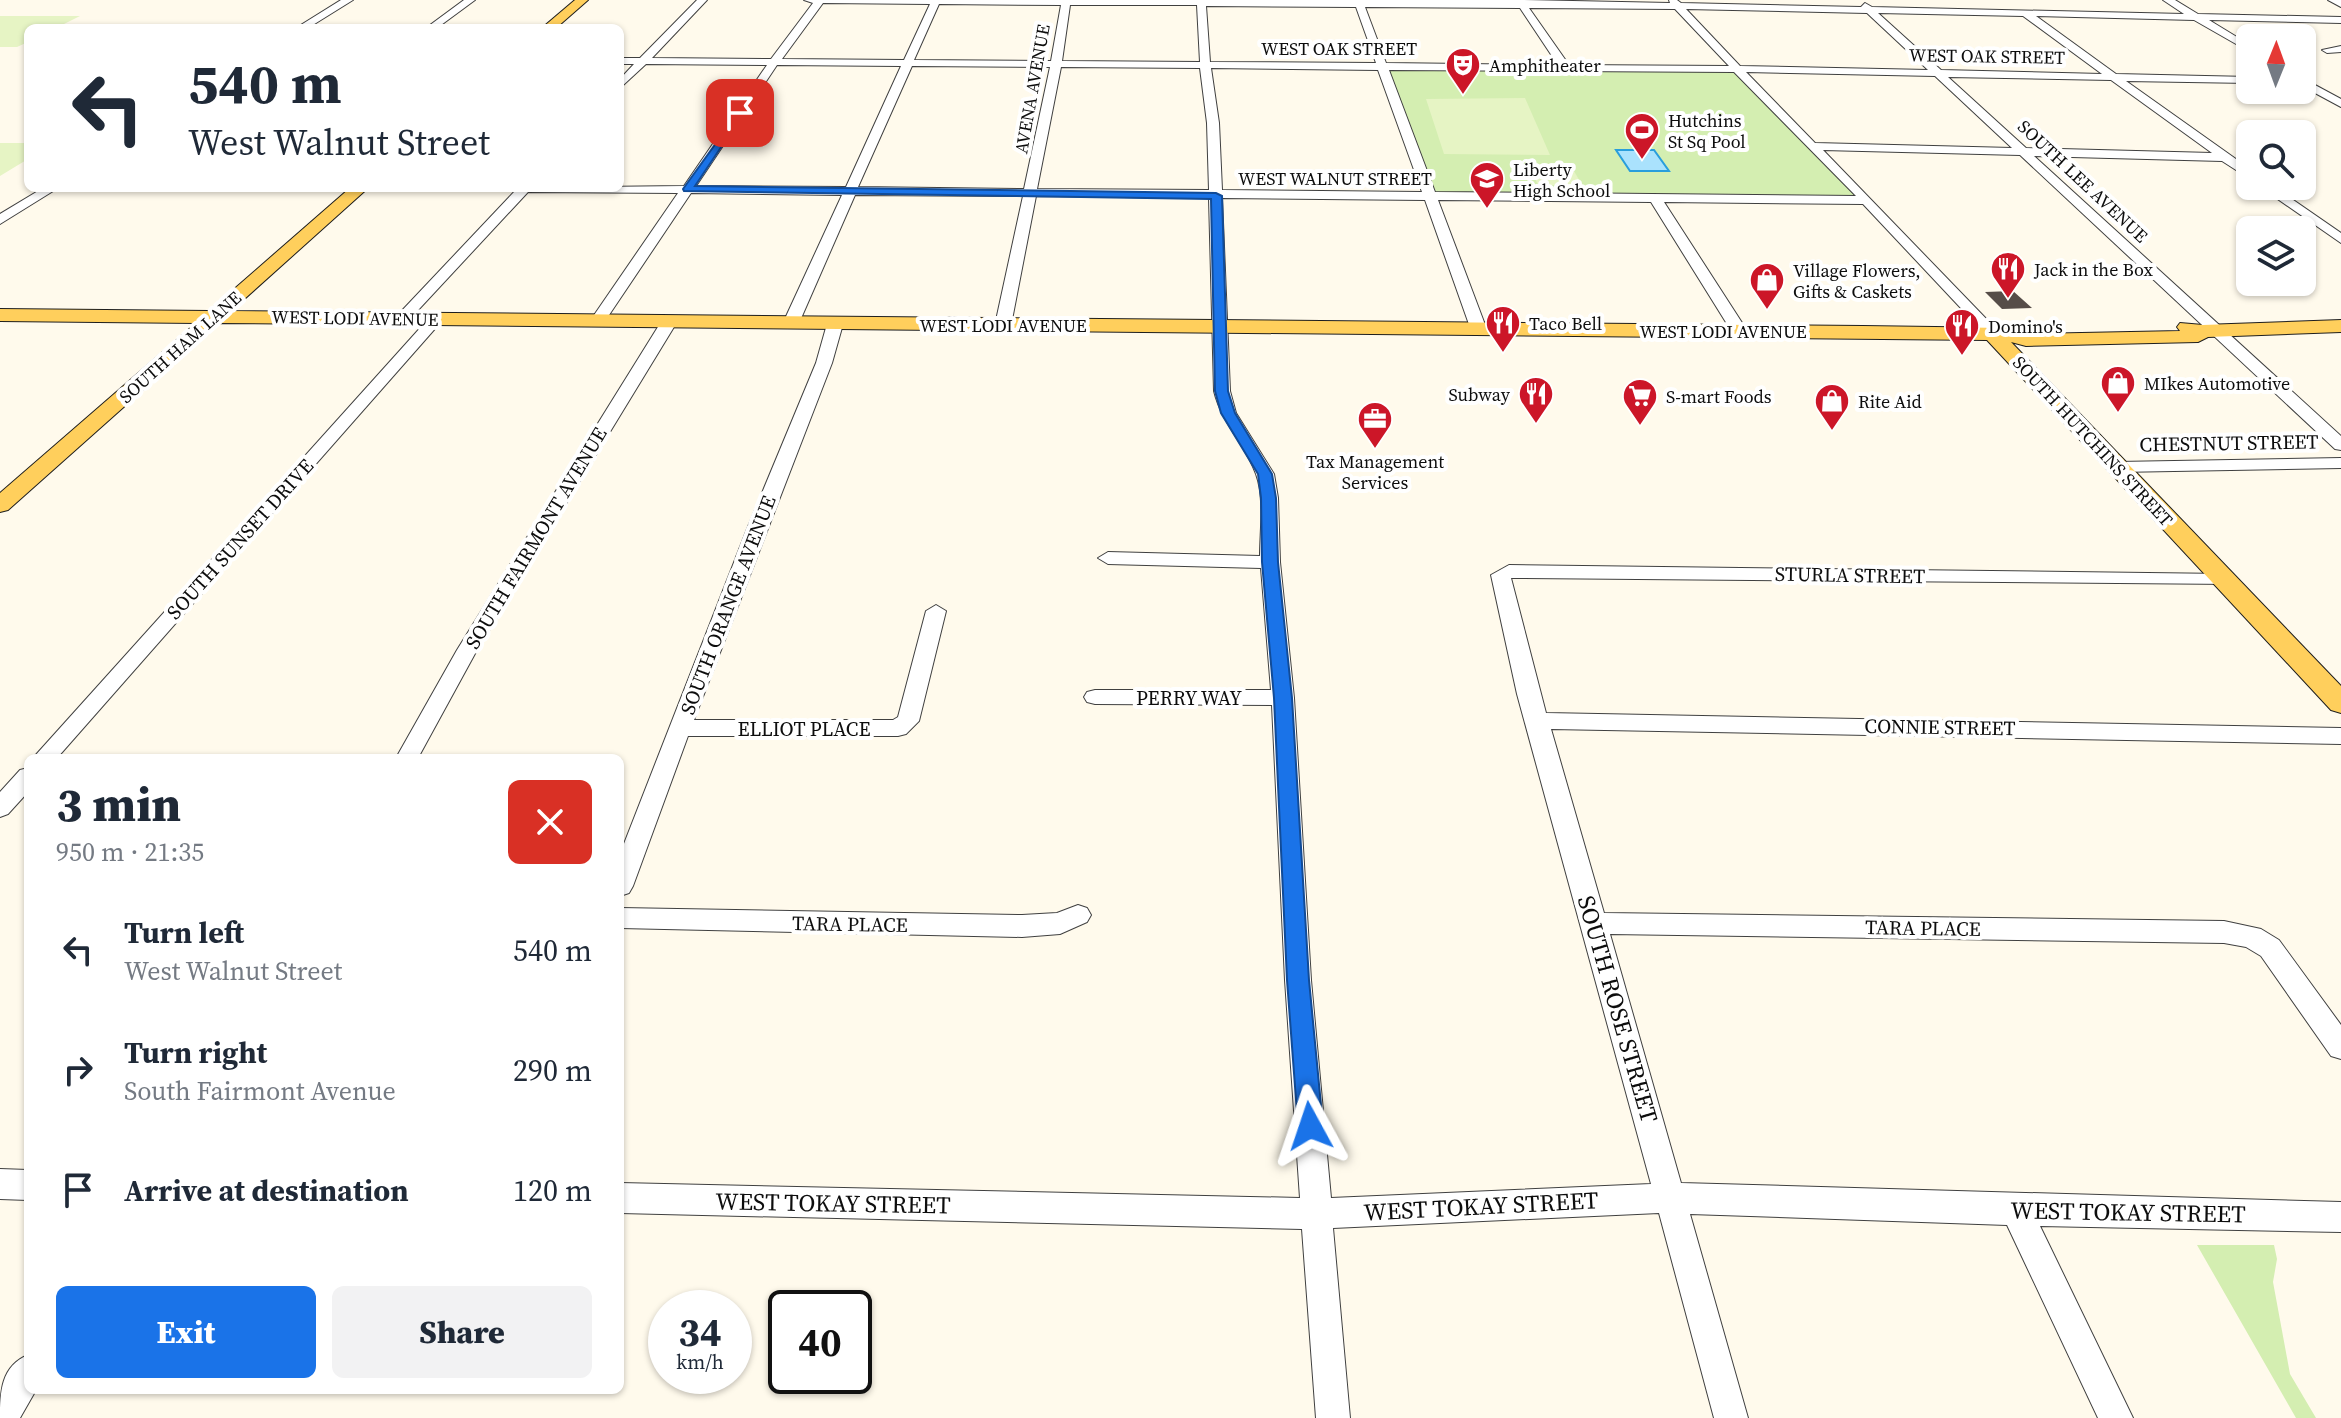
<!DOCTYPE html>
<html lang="en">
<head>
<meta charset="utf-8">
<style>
  :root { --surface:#fff; --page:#f2f2f3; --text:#1f2937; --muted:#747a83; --accent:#1a73e8 }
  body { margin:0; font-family:"Source Serif 4",serif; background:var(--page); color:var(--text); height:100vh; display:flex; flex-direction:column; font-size:30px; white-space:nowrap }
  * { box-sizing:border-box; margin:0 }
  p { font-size:26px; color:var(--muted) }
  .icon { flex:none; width:44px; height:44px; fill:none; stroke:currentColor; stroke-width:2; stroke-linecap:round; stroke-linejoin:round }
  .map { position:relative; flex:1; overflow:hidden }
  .side { position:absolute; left:24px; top:754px; width:600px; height:640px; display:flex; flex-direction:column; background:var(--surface); border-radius:12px; box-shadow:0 2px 6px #0004 }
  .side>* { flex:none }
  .top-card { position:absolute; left:24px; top:24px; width:600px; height:168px; border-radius:12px; box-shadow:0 2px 6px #0004; background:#fff; color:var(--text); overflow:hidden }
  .needle { width:52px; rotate:1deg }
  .fabs { position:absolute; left:2236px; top:24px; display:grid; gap:16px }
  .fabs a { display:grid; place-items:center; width:80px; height:80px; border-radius:12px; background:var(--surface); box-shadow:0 2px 6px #0004; font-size:40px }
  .speed { position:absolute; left:648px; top:1290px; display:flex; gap:16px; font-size:40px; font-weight:700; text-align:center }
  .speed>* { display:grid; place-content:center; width:104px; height:104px; border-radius:50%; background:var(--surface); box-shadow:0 2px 6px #0004; line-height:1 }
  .speed small { font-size:20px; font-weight:400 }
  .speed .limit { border:4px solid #111; border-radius:12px; background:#fff; color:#111 }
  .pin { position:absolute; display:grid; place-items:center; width:68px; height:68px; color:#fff; margin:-34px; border-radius:16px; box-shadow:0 4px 12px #0006 }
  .me { position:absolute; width:88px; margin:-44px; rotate:355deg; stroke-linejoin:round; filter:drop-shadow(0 0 6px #0008) }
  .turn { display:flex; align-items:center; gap:28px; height:168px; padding:0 32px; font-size:36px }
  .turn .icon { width:104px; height:104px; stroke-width:2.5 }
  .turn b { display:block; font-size:56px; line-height:68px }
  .round { display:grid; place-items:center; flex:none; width:84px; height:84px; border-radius:12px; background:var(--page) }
  .summary { display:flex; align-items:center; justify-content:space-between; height:136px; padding:0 32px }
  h1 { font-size:48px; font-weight:800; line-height:60px }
  .action { display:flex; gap:16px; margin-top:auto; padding:16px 32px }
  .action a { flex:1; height:92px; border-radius:12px; background:var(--accent); color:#fff; font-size:32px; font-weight:800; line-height:92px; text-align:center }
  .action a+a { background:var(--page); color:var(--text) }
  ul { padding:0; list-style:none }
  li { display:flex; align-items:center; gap:24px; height:120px; padding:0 32px }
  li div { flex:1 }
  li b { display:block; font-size:30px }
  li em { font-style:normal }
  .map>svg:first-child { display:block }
  .green { fill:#d4eeb1 }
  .pitch { fill:#e6f4c4 }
  .water { fill:#aae2fd; stroke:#299edc; stroke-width:2 }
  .building { fill:#564d48 }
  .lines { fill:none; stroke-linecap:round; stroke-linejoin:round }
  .minor-casing { stroke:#404040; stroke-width:2 }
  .major-casing { stroke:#1e1e1e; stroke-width:2 }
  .minor { fill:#fff; fill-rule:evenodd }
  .major { fill:#ffcf5c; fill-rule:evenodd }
  .route { fill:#1a73e8; stroke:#114b97; stroke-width:2 }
  .labels { text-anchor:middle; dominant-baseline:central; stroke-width:8; stroke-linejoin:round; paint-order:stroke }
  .far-street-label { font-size:18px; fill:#0d0d0d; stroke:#fff }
  .far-poi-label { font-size:18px; fill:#0d0d0d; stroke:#fff; text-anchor:start }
  .street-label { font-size:20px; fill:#0d0d0d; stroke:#fff }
  .near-street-label { font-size:24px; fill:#0d0d0d; stroke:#fff }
</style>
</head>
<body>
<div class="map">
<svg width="2341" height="1418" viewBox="0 0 2341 1418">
  <rect width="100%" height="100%" fill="#fffaec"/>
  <path class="green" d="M1383,67L1738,69L1866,200L1433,197Z
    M2197,1245H2274L2277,1259L2273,1282L2290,1374L2316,1418H2296Z"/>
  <path class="pitch" d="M0,16H80L56,28H28V42L17,47H0Z
    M1525,98L1550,155L1444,154L1426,99Z
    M0,143H28V159L0,176Z
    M1531,170L1574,171L1582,185H1538Z"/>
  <path class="water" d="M1616,150H1654L1669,171H1630Z"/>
  <path class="building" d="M2013,291L2032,308L2002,309L1985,292Z"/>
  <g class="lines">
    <defs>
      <path id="minor" d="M341,0H353L308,28H296Z
        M464,0H475L437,28H426Z
        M697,0H707L652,58L771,59L813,3L804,0H1524L1670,3L1669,0H1677L1681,3L1861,7L1865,3L1872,7L2184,14L2163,0H2175L2198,14L2341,17V23L2209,20L2250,45V52L2194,20L2036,16L2116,74L2250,77V83L2126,81L2250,169V179L2222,161L2034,156L2341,436V450L2335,449L2020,155L1823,150L1998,331V337H1988L1863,204L1664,202L1748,332L1740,337L1732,332L1651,202L1438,200L1487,330L1479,335L1471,330L1425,200L1222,198L1230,391L1236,413L1274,474L1278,498L1280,562L1294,698L1311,980L1331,1198L1651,1184L1517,694L1491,575L1509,565L2225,574L2232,576L2235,580L2232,584L1511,578L1546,713L2341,728V744L1551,729L1604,913L2224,921L2261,929L2279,940L2341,1025V1059L2331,1056L2261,956L2246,947L2224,943L1610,934L1681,1183L2341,1202V1232L2040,1226L2133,1418H2098L2007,1225L1690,1214L1748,1418H1714L1659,1213L1333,1228L1350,1418H1316L1302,1229L620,1213V1183L1300,1198L1285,980L1272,705L1095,704L1087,702L1084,697L1087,692L1095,690H1271L1261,568L1108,564L1098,558L1108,552L1260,556C1260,530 1265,499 1256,474C1246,445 1222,424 1214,391L1209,198L1036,196L1011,325L1003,330L995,325L1023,196L855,195L799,323L791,328L783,323L842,195L691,193L603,324L598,326L590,321L678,193L528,192L407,322L402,324L394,319L514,192L509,188L684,186L767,65L646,64L620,88V79L634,64H620V58H640ZM823,3L930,4L904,60L782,59ZM939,4L1061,5L1051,61L914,60ZM1070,5H1197L1200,62L1062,61ZM1206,6L1356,7L1376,63L1210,62ZM1365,7L1520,8L1558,65L1386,63ZM1529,8L1675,9L1729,66L1569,65ZM1686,9L1867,13L1928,70L1740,66ZM1878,13L2023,16L2102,74L1941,70ZM777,65L901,66L846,187L696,186ZM912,66L1050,67L1024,189L858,187ZM1061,67L1200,68L1207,123L1209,190L1037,189ZM1211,68L1378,70L1422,192L1222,190L1219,123ZM1389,70L1734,72L1856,196L1435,192ZM1746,72L1935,76L2012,148L1815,143ZM1948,77L2111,80L2212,153L2026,148Z
        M2328,0H2341V7Z
        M2341,46V52L2327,53L2322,50Z
        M2302,78L2341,99V107L2302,86Z
        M2259,186H2273L2341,233V243Z
        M43,188H58L0,224V214Z
        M435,315L440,317V323L57,758H33L430,317Z
        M669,317L677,322L477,650L418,758H396L457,650L661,322Z
        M835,319L843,324L832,363L694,720H893L898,717L926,611L936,605L946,611L919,721L906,734L898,736H688L633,886L629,893L620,896V854L747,529L816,363L827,324Z
        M2341,458V468L2117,472L2108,467L2117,462Z
        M28,768V792L8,814L0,817V792L20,770Z
        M1078,905L1087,908L1091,915L1087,922L1060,934L1022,937L620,928V908L1022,915L1057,913Z
        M0,1169L28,1170V1200L0,1199Z
        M28,1355V1390H36L20,1418H0C0,1392 1,1366 28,1355Z"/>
      <path id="major" d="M575,0H588L556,28H542Z
        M350,188H368L231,311L1863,326L2006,328L2027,334L2180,331L2177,327L2180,323L2203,325L2341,320V332L2208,337L2198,342L2026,346L2011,342L2341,686V713L2331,710L1987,340L218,323L8,510L0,512V493L196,323L0,321V309L209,311Z"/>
    </defs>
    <use href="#minor" class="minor-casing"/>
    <use href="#major" class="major-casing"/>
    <use href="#minor" class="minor"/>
    <use href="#major" class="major"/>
  </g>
  <path class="route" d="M740,110L744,113L695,186L1216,193L1222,196L1228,391L1235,413L1272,474L1276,498L1278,562L1292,698L1309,980L1323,1126L1319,1134L1310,1138L1302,1134L1298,1126L1287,980L1274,698L1262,562L1261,498L1258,474L1221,413L1215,391L1211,199L684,191L683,189Z"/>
  <defs>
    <symbol id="theatre-pin" viewBox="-11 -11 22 30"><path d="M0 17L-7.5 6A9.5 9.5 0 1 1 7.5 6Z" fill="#cc1628" stroke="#fff"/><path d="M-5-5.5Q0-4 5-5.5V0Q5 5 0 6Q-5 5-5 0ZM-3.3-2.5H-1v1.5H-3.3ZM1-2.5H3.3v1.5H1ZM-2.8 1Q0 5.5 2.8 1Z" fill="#fff"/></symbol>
    <symbol id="stadium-pin" viewBox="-11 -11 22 30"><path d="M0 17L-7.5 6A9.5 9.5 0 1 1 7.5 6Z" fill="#cc1628" stroke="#fff"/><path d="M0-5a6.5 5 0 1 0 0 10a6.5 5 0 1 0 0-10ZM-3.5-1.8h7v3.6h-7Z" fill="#fff"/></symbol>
    <symbol id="school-pin" viewBox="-11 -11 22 30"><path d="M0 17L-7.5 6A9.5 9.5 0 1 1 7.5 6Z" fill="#cc1628" stroke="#fff"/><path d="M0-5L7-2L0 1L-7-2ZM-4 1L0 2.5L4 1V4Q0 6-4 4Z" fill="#fff"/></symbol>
    <symbol id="restaurant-pin" viewBox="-11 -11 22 30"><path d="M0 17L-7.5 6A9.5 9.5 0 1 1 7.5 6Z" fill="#cc1628" stroke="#fff"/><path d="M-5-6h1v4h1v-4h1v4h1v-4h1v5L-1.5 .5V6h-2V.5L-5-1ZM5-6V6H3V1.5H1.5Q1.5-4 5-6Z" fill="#fff"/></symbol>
    <symbol id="shop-pin" viewBox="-11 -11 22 30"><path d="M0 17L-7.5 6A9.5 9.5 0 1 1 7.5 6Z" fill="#cc1628" stroke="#fff"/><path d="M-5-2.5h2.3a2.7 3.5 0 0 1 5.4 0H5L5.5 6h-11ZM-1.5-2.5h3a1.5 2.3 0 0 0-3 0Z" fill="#fff"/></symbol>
    <symbol id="supermarket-pin" viewBox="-11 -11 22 30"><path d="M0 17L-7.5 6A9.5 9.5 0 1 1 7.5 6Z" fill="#cc1628" stroke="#fff"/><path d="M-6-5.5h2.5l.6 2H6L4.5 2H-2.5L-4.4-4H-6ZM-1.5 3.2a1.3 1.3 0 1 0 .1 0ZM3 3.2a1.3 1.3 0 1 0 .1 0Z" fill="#fff"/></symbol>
    <symbol id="office-pin" viewBox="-11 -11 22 30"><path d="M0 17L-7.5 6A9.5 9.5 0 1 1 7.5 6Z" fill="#cc1628" stroke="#fff"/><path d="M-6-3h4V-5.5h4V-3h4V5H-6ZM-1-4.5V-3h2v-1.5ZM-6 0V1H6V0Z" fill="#fff"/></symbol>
  </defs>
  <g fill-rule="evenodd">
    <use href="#theatre-pin" x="1443" y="45" width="40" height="54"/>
    <use href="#stadium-pin" x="1622" y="110" width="40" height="54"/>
    <use href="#school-pin" x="1467" y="159" width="40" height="54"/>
    <use href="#restaurant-pin" x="1988" y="249" width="40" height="54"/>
    <use href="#shop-pin" x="1747" y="260" width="40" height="54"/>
    <use href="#restaurant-pin" x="1483" y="303" width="40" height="54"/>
    <use href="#restaurant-pin" x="1942" y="306" width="40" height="54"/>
    <use href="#shop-pin" x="2098" y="363" width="40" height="54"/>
    <use href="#restaurant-pin" x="1516" y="374" width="40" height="54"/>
    <use href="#supermarket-pin" x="1620" y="376" width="40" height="54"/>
    <use href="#shop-pin" x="1812" y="381" width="40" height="54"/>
    <use href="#office-pin" x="1355" y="399" width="40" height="54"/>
  </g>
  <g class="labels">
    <g class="far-street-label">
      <text x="1339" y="48">WEST OAK STREET</text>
      <text transform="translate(1987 56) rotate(1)">WEST OAK STREET</text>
      <text transform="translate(1032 89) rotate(-80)">AVENA AVENUE</text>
      <text x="1335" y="178">WEST WALNUT STREET</text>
      <text transform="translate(2083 181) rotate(43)">SOUTH LEE AVENUE</text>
      <text transform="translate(355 318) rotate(1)">WEST LODI AVENUE</text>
      <text x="1003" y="325">WEST LODI AVENUE</text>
      <text x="1723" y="331">WEST LODI AVENUE</text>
      <text transform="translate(180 347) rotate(-42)">SOUTH HAM LANE</text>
      <text transform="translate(2093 441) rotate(47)">SOUTH HUTCHINS STREET</text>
    </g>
    <g class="far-poi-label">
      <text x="1489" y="65">Amphitheater</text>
      <text x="1668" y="120">Hutchins<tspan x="1668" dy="21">St Sq Pool</tspan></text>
      <text x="1513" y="169">Liberty<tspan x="1513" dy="21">High School</tspan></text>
      <text x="2034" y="269">Jack in the Box</text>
      <text x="1793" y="270">Village Flowers,<tspan x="1793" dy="21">Gifts &amp; Caskets</tspan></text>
      <text x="1529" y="323">Taco Bell</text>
      <text x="1988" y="326">Domino's</text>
      <text x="2144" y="383">MIkes Automotive</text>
      <text x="1510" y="394" text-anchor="end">Subway</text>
      <text x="1666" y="396">S-mart Foods</text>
      <text x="1858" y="401">Rite Aid</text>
      <text x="1375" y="461" text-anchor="middle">Tax Management<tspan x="1375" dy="21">Services</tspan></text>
    </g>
    <g class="street-label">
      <text transform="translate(2229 443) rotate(-1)">CHESTNUT STREET</text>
      <text transform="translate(536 538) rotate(-59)">SOUTH FAIRMONT AVENUE</text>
      <text transform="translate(240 539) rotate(-48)">SOUTH SUNSET DRIVE</text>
      <text transform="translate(1850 575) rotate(1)">STURLA STREET</text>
      <text transform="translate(728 605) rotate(-69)">SOUTH ORANGE AVENUE</text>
      <text x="1189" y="698">PERRY WAY</text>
      <text transform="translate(1940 727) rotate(1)">CONNIE STREET</text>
      <text x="804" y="729">ELLIOT PLACE</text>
      <text transform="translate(850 924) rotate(1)">TARA PLACE</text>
      <text transform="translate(1923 928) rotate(1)">TARA PLACE</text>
    </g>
    <g class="near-street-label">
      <text transform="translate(1618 1009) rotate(74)">SOUTH ROSE STREET</text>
      <text transform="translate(833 1203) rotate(1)">WEST TOKAY STREET</text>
      <text transform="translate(1481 1206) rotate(-3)">WEST TOKAY STREET</text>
      <text transform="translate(2128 1212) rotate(1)">WEST TOKAY STREET</text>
    </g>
  </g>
</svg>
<div class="fabs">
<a><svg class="needle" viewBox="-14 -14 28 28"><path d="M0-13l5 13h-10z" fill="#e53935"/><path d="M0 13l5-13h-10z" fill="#747a83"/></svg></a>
<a><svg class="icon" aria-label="search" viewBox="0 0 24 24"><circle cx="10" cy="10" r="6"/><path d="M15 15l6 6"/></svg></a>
<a><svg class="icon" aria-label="layers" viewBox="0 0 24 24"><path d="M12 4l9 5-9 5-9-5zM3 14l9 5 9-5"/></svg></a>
</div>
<div class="speed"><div>34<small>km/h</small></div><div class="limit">40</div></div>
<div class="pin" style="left:740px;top:113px;background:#d93025"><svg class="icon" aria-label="arrive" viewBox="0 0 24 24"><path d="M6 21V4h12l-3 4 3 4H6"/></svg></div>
<svg class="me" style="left:1310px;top:1126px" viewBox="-20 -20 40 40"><path d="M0-17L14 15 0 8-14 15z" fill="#1a73e8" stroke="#fff" stroke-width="4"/></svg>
<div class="top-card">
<div class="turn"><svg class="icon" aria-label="left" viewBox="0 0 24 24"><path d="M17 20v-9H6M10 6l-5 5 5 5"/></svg><div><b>540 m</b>West Walnut Street</div></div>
</div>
<section class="side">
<div class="summary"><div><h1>3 min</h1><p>950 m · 21:35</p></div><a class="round" style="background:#d93025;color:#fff"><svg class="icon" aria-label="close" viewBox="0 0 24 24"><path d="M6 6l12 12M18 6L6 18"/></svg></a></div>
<ul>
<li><svg class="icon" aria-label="left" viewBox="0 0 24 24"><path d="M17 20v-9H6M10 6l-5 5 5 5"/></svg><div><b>Turn left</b><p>West Walnut Street</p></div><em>540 m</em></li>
<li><svg class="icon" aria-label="right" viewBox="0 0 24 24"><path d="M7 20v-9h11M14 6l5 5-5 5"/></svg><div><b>Turn right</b><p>South Fairmont Avenue</p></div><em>290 m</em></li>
<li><svg class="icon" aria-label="arrive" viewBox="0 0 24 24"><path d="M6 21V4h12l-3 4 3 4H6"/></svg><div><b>Arrive at destination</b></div><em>120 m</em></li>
</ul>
<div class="action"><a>Exit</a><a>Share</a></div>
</section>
</div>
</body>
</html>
